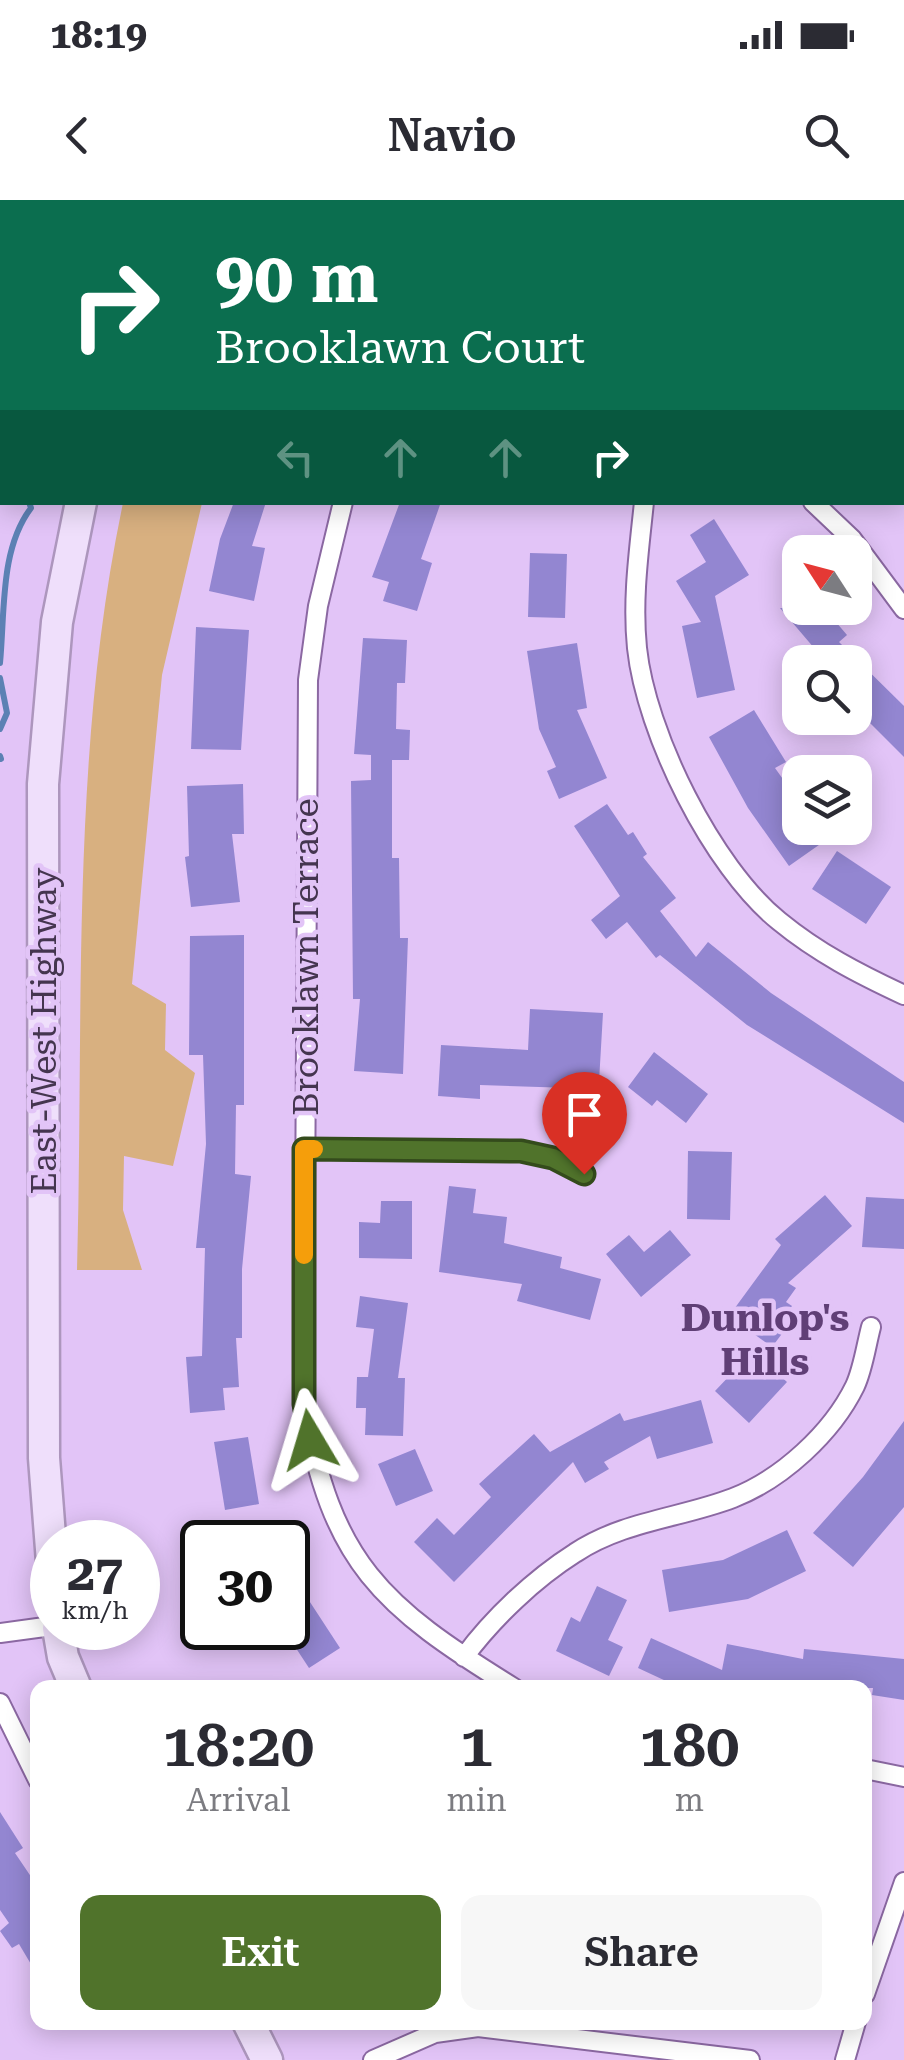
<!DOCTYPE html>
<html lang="en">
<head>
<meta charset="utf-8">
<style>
  :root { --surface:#fff; --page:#f7f7f7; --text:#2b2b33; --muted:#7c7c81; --accent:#50732b }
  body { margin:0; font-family:"Roboto Serif",serif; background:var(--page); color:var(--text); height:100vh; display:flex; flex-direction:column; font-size:38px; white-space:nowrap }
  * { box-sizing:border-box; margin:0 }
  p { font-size:32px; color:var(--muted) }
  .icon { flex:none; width:55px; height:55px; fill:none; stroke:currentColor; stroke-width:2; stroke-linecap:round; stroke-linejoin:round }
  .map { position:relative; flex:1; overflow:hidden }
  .sheet { position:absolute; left:30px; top:1480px; width:842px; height:350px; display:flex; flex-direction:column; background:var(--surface); border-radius:20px; box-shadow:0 5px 25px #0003 }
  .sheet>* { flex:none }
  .hud { position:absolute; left:0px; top:0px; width:905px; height:305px; box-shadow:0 5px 25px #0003; background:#0b6e4f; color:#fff; overflow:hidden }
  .needle { width:65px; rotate:306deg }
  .controls { position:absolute; left:782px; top:335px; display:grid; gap:20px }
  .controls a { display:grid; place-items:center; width:90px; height:90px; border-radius:20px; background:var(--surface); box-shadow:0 5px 25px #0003; font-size:50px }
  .speed { position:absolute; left:30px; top:1320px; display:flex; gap:20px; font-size:50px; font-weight:700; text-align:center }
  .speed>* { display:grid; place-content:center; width:130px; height:130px; border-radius:50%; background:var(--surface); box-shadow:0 5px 25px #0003; line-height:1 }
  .speed small { font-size:25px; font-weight:400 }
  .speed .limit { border:5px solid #111; border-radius:15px; background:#fff; color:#111 }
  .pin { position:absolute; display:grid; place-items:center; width:85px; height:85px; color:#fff; margin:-102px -42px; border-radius:50% 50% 50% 0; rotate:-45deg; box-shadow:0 0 10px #0007 }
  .pin .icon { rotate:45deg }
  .me { position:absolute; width:110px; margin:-55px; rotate:353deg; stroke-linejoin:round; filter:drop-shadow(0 0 8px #0008) }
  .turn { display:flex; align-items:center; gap:35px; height:210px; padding:0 50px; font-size:45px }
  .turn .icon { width:130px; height:130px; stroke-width:2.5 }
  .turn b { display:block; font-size:70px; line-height:85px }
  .lanes { display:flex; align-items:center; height:95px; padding:0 50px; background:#0003; justify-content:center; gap:50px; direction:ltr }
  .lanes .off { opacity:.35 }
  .eta { display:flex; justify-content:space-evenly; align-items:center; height:170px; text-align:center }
  .eta b { font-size:60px; font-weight:600; line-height:70px }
  .cta { display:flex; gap:20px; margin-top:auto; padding:20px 50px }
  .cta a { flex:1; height:115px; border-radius:20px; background:var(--accent); color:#fff; font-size:40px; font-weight:600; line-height:115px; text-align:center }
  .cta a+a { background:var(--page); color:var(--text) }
  .status { display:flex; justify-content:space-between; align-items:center; height:70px; padding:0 50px; background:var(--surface); direction:ltr }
  .status svg { height:28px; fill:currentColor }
  header { display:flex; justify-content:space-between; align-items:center; height:130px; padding:0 50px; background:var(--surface); font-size:45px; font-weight:600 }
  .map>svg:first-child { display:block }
  .green { fill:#d8b080 }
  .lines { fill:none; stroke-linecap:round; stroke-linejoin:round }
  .stream { stroke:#5c81b4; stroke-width:6 }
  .building { fill:#9386d1 }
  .street-casing { stroke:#8b68a2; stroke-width:22 }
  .secondary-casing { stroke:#8b68a2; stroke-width:30 }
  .primary-casing { stroke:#ad96bd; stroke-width:35 }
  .street { stroke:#fff; stroke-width:18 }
  .secondary { stroke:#f7effd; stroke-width:25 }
  .primary { stroke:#efdffb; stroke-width:30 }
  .route-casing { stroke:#344b1c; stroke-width:25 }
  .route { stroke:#50732b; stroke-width:18 }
  .slow { stroke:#f59e0b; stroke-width:18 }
  .labels { text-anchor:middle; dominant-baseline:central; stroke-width:9; stroke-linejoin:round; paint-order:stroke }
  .street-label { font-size:35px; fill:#44354f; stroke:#e2c4f7 }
  .neighbourhood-label { font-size:38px; font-weight:bold; fill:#603f76; stroke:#e2c4f7 }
</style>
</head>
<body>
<div class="status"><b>18:19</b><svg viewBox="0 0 49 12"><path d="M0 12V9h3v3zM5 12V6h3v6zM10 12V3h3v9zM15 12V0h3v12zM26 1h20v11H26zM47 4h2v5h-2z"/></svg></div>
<header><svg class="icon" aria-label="back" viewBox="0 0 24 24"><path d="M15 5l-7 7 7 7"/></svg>Navio<svg class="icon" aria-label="search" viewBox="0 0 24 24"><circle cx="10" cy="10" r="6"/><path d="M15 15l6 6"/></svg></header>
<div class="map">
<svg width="904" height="1860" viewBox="0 0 904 1860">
  <rect width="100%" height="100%" fill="#e2c4f7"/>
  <path class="green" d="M511,0H904V180L902,2Z
    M123,303H202L162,475L132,784L166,804L165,850L195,873L173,966L124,956L123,1010L142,1070H77C84,815 70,554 123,303Z"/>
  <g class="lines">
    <path class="stream" d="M146,2V0
      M0,463C5,410 0,349 31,308L29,302
      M0,478L7,513L0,529
      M0,556L1,559"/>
  </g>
  <path class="building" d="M234,302H266L252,346L265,348L254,401L209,391L220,339Z
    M400,302H441L421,359L432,363L417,411L383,401L389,382L372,377Z
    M714,319L749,375L715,396L735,490L697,498L682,426L701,422L676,381L706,362L690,335Z
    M530,353L567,354L565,418L528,417Z
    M780,408H824L847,435L839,442L904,506V557L855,508V462H826Z
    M196,427L249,430L241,550L191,549Z
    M363,438L407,440L405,483H397L396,529L410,530L409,560H392V658H399L400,738H408L403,874L354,871L360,799H353L351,581L371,580V555L354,554Z
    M577,443L587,508L577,510L607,578L559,599L547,571L556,567L539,529L527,451Z
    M754,510L786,562L775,568L800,603V628H817L826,640L789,666L748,608L709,537Z
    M243,584L244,634H232L240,702L191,707L185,657L189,656L187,586Z
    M607,604L628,635L633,632L647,654L643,657L676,698L660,711L696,757L708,742L771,793L904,882V923L747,825L660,755L656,758L627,722L606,739L591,720L620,696L574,626Z
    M837,651L891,687L866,724L812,689Z
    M244,735V905H236L235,974L251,976L242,1069V1138H236L239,1187L223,1188L225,1210L190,1213L186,1157L202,1156L205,1048H196L206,944L203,855H189L190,736Z
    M530,809L603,813L599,882L571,881L570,888L480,885V899L438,896L441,845L528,850Z
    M654,852L708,894L686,923L657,900L652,906L628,887Z
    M688,951L732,952L730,1020L687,1019Z
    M449,986L476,989L473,1013L507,1017L504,1043L562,1057L560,1068L601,1079L590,1120L517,1101L522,1084L439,1072Z
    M825,995L852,1026L788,1083L796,1088L786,1102L792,1106L777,1126L784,1131L772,1147L729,1116L781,1045L775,1039Z
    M866,997L904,999V1049L862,1047Z
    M381,1001H412V1059L359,1058V1022L380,1023Z
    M670,1030L691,1055L641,1097L606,1054L629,1035L644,1052Z
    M360,1096L408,1103L398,1178H405L403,1236L365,1235L366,1208H356L357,1177H368L374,1129L356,1127Z
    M753,1151L787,1182L749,1223L715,1191Z
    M701,1200L713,1243L657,1259L650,1236L604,1262L609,1269L585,1283L573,1262L454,1382L414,1342L437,1318L454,1335L491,1297L479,1284L534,1234L550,1252L620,1213L624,1221Z
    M904,1221V1307L853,1367L813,1333L863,1277Z
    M248,1237L259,1304L225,1310L214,1242Z
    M415,1249L433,1291L396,1306L378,1264Z
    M787,1330L806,1371L748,1399L669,1412L662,1370L723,1360Z
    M597,1386L627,1400L608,1440L623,1447L609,1476L556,1451L571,1417L580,1422Z
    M308,1399L340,1448L309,1468L288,1436V1413Z
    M651,1438L722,1470L727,1444L803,1459L804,1449L904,1459V1500L872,1495L873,1488H734L702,1481L699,1488H681L638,1468Z
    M0,1612L23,1648L15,1653L38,1687V1776L19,1744L12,1748L0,1731L9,1723L0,1710Z"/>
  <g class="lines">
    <defs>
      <path id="street" d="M98,0L99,2
        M343,302L318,406L308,480L304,1204C331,1363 381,1406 514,1488
        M644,302C639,351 632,399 637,448C646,533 712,667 779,721C818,753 859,774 904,795
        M813,302L852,339L904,409
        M305,949L521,951L553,958L584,973
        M0,1433L52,1426
        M464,1457C493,1418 534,1379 575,1353C623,1321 681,1318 733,1298C782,1279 832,1233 855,1186C863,1169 866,1146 871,1127
        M0,1503L38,1580
        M865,1569L904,1577
        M865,1794L904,1682
        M373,1860L435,1833L478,1827L750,1860
        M845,1860L856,1822"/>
      <path id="secondary" d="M759,0L762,2
        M902,111L904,112"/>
      <path id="primary" d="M188,2L189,0
        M52,1362L44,1258L43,584L57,422L81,302
        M58,1428L63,1457L76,1488
        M248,1822L267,1860"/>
    </defs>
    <use href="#street" class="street-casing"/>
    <use href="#secondary" class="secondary-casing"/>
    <use href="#primary" class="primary-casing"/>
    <use href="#street" class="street"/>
    <use href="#secondary" class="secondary"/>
    <use href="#primary" class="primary"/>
  </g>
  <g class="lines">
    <defs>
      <path id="route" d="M310,1240L304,1204V949L521,951L553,958L584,974"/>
    </defs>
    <use href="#route" class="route-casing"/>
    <use href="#route" class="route"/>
    <path class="slow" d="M304,1055V949H314"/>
  </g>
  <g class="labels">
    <g class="street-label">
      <text transform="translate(306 757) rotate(-90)">Brooklawn Terrace</text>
      <text transform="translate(44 831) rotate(-90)">East-West Highway</text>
    </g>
    <g class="neighbourhood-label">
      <text x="765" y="1118">Dunlop's<tspan x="765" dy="44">Hills</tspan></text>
    </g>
  </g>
</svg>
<div class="controls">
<a><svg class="needle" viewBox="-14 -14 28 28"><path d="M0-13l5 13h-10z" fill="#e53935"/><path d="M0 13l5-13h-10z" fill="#7c7c81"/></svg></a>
<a><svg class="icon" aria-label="search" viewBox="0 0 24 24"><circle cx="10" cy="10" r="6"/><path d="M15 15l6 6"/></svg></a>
<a><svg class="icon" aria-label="layers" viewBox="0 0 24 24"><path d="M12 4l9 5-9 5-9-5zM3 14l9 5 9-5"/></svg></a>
</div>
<div class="speed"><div>27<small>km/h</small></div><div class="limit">30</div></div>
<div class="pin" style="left:584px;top:974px;background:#d93025"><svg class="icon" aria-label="arrive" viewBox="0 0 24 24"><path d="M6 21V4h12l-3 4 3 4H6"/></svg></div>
<svg class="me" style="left:310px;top:1240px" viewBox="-20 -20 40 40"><path d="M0-17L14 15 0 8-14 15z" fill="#50732b" stroke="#fff" stroke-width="4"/></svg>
<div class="hud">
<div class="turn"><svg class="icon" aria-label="right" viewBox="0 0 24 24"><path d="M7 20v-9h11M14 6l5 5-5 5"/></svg><div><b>90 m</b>Brooklawn Court</div></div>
<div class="lanes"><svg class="icon off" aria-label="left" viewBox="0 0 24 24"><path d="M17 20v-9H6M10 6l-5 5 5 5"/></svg><svg class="icon off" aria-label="ahead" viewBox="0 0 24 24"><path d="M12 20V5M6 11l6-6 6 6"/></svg><svg class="icon off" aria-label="ahead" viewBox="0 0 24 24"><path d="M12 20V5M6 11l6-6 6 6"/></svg><svg class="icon" aria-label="right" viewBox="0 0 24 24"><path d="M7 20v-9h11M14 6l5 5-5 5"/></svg></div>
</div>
<section class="sheet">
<div class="eta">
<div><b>18:20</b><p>Arrival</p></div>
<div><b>1</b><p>min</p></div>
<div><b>180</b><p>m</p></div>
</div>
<div class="cta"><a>Exit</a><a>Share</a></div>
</section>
</div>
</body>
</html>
